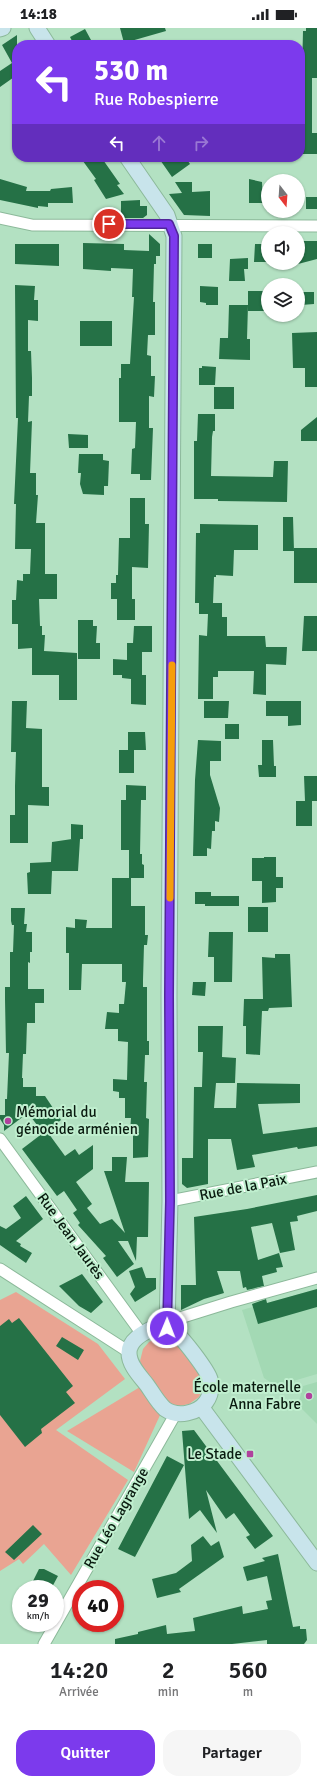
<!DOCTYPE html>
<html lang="fr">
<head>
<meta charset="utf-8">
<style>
  :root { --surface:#fff; --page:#f6f6f6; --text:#202124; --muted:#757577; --accent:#7c3aed }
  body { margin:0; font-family:Signika,sans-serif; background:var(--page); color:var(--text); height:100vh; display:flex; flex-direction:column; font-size:15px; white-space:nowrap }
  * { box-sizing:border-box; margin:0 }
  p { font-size:13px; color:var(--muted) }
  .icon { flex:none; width:22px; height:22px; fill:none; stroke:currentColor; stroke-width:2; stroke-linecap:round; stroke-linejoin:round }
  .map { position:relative; height:1616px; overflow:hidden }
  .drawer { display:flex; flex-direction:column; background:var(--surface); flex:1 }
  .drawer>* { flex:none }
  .top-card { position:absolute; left:12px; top:12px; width:293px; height:122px; border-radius:16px; box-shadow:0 1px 3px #0004; background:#7c3aed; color:#fff; overflow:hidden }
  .needle { width:26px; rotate:163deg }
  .fabs { position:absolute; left:261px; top:146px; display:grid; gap:8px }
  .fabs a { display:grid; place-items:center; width:44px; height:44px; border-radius:50%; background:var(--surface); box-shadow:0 1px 3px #0004; font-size:20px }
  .speed { position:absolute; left:12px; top:1552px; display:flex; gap:8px; font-size:20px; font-weight:700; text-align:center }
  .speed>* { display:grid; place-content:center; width:52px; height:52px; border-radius:50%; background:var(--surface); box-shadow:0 1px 3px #0004; line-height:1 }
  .speed small { font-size:10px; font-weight:400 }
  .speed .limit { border:6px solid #d22; background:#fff; color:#111 }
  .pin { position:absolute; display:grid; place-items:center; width:34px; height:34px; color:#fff; margin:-17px; border:2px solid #fff; border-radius:50%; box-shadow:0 1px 4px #0007 }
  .me { position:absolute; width:44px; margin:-22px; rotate:1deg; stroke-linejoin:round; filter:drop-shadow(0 0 3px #0008) }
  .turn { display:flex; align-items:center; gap:14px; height:84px; padding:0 16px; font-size:18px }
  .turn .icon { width:52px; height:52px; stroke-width:2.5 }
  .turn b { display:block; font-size:28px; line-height:34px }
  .lanes { display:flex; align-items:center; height:38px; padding:0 16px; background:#0003; justify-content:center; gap:20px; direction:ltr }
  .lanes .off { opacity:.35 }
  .eta { display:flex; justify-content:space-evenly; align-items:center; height:68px; text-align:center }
  .eta b { font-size:24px; font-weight:600; line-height:28px }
  .cta { display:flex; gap:8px; margin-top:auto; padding:8px 16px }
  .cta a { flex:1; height:46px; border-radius:16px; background:var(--accent); color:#fff; font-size:16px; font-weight:600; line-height:46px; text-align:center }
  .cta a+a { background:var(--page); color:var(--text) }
  .status { display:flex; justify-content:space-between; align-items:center; height:28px; padding:0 20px; background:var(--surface); direction:ltr }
  .status svg { height:11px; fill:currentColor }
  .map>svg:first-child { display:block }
  .built { fill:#a3d9b4 }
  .green { fill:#e9a492 }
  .building { fill:#257146 }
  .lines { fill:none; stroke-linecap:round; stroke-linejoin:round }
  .street-casing { stroke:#8cb99a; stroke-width:13 }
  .secondary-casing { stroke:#8cb99a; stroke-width:17 }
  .street { stroke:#fff; stroke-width:11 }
  .secondary { stroke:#c8e4eb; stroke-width:15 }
  .route-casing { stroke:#51269a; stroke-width:10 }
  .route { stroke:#7c3aed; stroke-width:7 }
  .slow { stroke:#f59e0b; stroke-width:7 }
  .poi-dot { fill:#b0419d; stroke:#c0efcf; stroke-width:1.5 }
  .labels { text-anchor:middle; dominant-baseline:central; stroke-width:4; stroke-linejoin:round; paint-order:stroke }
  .poi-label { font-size:15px; fill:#091a0f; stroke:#c0efcf; text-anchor:end }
  .street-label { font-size:15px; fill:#091a0f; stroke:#c0efcf }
</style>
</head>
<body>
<div class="status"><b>14:18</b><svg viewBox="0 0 49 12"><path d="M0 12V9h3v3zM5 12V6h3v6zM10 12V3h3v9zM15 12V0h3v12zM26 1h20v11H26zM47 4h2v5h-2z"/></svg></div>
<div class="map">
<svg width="317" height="1616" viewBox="0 0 317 1616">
  <rect width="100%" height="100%" fill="#b3e1c2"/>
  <path class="built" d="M317,1261V1346L276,1358L264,1350L242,1282Z
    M317,1354V1396L298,1377L303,1358Z"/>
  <path class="green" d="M16,1264L98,1316L125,1351L56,1402L128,1452L71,1547L44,1516L23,1536L19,1531L0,1543V1272Z
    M169,1309L178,1313L203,1350V1361L199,1369L189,1376L179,1378L168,1375L142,1342L140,1333L143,1321L149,1314L158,1310Z
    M140,1359L161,1385L134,1444L67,1403Z"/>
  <path class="building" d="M120,0H165L166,3L124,15Z
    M306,0H317V50H312V105H317V126H300V45H302L303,3H306Z
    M85,1L91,12L82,17H74L70,9Z
    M17,7V47L0,59V43L12,35L2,17Z
    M80,129H101L120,156L117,157L124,166L106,171L94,152L96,151Z
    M158,129H185L190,136L172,149Z
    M0,151L27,159L26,163H50L51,161L72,159L73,175H48V179L38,178V180L0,172Z
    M249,151L262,154L263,175H249Z
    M175,154H192V164L210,163V188L184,187L169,166L182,165Z
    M306,169H317V181H306Z
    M140,172V178H147V187L143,190H121V173Z
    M149,206L160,216V228H156V236H154L153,274H155V307H148L147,327L151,328V348H155L154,369L149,368V400H153L151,452H140V446H131L132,421L135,420L136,394H119V350H121V336H130L134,269H132L133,241L111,240V243L83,241V215L124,216V222L149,223Z
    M298,213H317V231L298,236Z
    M15,216H59V238L15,236Z
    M198,216H212V230H198Z
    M255,216H268V234H254Z
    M248,230V241H244L245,253H229L230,231Z
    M15,257L35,258L34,272H38V293L28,292V323H31L32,350V368H29L28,394L32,393L30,445H36V467H38L36,495H45V546H57V571H39L40,598H42V607H45L44,623L77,625V672H59V647H32V620L18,621V596H12V572H16L17,552L23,553V546H30L31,521H15L16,476H14L18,390H16Z
    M200,258L218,259V277H206V275L200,274Z
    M248,263H268V283H248Z
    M301,264H314V276L301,277Z
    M229,277H248L247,311H250V332L219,331L220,310H228Z
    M80,293H112V318H80Z
    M317,304V359H305V340H293L292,305Z
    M202,338L216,339L215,357H199V340H202Z
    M214,359H234V381H214Z
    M198,386H215V403H213L212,409L211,448L273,449L274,433H288L287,474L218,473V471H194V413H197Z
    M317,389V413H301V402Z
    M68,406L88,407V420H69Z
    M79,426H103V432L109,433L108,458H104V467L83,466L80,456L81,445H78Z
    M130,470H145V496H149L148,540L132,539V571H135V592H117V571H111V555H116V547H118L119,510H130Z
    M283,489H293L294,523H283Z
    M200,496L258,497V522H234L233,548L216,547V549H214L213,575H222V589H227V608H265L266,619H287L286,637L266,636V667L253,666L254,643H218V649H213V671H198L199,607L207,608L208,586H199V575H195L196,505H200Z
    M294,520H317V555H294Z
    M304,588H317V623H302Z
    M78,592H93V598H97L96,615H100V631H78Z
    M134,598H152V624H142V647H146V677L131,676V651L122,650V647H113V631L127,632V615H133Z
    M12,673H27L26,700L42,701V759H49V778L28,777V815H10V787H15V758L16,724H11Z
    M204,673H229L228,690H204Z
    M266,673H301V697L288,698V688H266Z
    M225,696H239V711H225Z
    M128,704H145L146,722H134V745H119V722H128Z
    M198,712L221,713V733H210V747L220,780L219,794L215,793V803H212L211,821L207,820V828H193L195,752Z
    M262,712H273L274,738H276V749H259L258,737H262Z
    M304,748H317V773H312V798H296V773H309H305Z
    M126,757L146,758V772H141L140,826H142V836L144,837V850H129H131V878H145V907H148L147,917H144L143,952V959H147V1013H149V1027H145L144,1054H147L146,1090L149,1091L148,1129L133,1130V1104H130L131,1090H125V1070H119V1064L113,1063V1051L127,1052L128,1014L118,1013V1001H105L107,984L119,985V976H124L126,954H122V936H82L81,962H69V925H66V899L75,900V891L87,892L86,900H112V850H129V822H121V772H126Z
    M71,796L83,797V811H80L78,843H52L51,866H28L27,845L30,844V835L51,834L52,814L72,811H71Z
    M264,829H276V849H283V860H276V874L262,875V853H252V830H264Z
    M195,864H211V868H239V878H205V876H195Z
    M248,879H268V904H248Z
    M11,880H25L24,896H27L26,904H32V924H30V935L28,934V961H44V975H35V995H27L26,1026H23L22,1050H23V1059H36V1068H45L61,1092L44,1105L46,1102L65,1128L75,1121L79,1127L93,1117V1141L76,1154L92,1176L87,1180L100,1196L112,1191L125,1205L104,1143H112V1129H127L125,1154H149L148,1209H137L136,1233L128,1213H118L134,1236L117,1249L103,1230L106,1228L78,1197L80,1195L73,1185L77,1182L64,1163L57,1168L22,1121L43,1105L28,1085L4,1103V1097L0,1091V1087H5V1071H7L9,1025H6L5,971V959H10V924H13L14,897H12L11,893Z
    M209,904H233L232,954H214V929H208Z
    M275,926H290L292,979L269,980L268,983H262L260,1027L246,1026V998H243L244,971H263L262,929L275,930Z
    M193,954H206L205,968L192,967Z
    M198,998H223L222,1029L236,1030L235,1055H216L214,1080H236L237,1055L300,1056V1075L258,1076L263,1106L317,1099V1118L298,1121L297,1119L252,1127L255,1139L237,1142L231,1111H208V1156L187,1160L182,1156V1130H193L194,1059H202L203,1024H198Z
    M317,1167V1183L297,1188L298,1193L290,1194L295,1222L280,1225L272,1195L251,1199L258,1232L279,1225L283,1239L276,1240L277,1244L262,1248L264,1258L247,1262L246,1259L243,1260L240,1243H217L224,1265L204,1271L181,1282V1257H196L194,1189L247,1181Z
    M26,1168L43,1191L16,1213L21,1216L20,1218L32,1225L26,1235L0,1217V1198L6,1201L21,1190L13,1178Z
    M142,1239L146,1250H156V1261L135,1274L130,1266L135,1259L129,1243Z
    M82,1246L103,1274L91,1285L79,1278L59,1258Z
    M317,1261V1279L258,1296L252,1276L266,1271L267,1275Z
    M19,1290L73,1358L66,1364L75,1375L41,1401L42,1405L25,1419L0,1387V1298L9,1291L12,1295Z
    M62,1309L84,1322L78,1332L56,1318Z
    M194,1402L273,1508L255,1521L246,1509L250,1507L234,1485L226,1491L206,1462L217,1505L200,1482L189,1491L182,1403Z
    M167,1428L184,1437L135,1529L118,1521Z
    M33,1497L42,1506L14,1532L5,1524Z
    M203,1508L211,1518L219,1513L224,1529L179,1561L181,1564L157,1570L152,1551L176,1545L192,1533L191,1517Z
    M278,1526L293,1599L300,1598V1601H306L307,1612L304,1616H267V1612L232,1616H115V1611L138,1606V1604L166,1597L167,1606L195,1603L193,1590L242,1578L243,1586L268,1581L266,1573L272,1572L267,1548L247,1553L243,1539L265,1533L262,1530Z
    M39,1541H44L58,1548L51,1561H29Z"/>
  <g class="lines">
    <defs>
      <path id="street" d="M0,190L32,197L317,198
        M0,1111L142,1306
        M170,1173L317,1144
        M0,1241L129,1324
        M167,1294L231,1274L317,1250
        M44,1616L176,1385"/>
      <path id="secondary" d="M37,0L48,17
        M0,1L3,0
        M127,129L167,187L174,208L169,968L170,1173L167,1300
        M153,1300C160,1300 167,1299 173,1303C182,1308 207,1342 210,1351C212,1359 211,1367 206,1374C198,1385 178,1390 165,1381C158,1375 152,1364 147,1357C140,1348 129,1337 129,1325C129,1312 143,1305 153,1300Z
        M202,1380L317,1535"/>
    </defs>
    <use href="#street" class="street-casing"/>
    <use href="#secondary" class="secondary-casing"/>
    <use href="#street" class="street"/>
    <use href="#secondary" class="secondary"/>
  </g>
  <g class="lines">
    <defs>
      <path id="route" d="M109,196H169L174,208L169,968L170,1173L167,1300"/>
    </defs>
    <use href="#route" class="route-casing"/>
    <use href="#route" class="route"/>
    <path class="slow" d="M170,870L172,637"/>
  </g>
  <g class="poi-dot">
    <circle cx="8" cy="1093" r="4"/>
    <circle cx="309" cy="1368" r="4"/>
    <rect x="246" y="1422" width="8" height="8" rx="2"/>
  </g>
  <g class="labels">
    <g class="poi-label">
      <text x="16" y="1084" text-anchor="start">Mémorial du<tspan x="16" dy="17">génocide arménien</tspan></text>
      <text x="301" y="1359">École maternelle<tspan x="301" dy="17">Anna Fabre</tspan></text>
      <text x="242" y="1426">Le Stade</text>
    </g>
    <g class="street-label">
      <text transform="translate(243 1159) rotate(-11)">Rue de la Paix</text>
      <text transform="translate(71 1208) rotate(54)">Rue Jean Jaurès</text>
      <text transform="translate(116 1490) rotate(-60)">Rue Léo Lagrange</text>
    </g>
  </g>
</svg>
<div class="fabs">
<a><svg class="needle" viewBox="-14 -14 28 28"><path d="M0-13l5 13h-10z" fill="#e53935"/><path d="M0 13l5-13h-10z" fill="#757577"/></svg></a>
<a><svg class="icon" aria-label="sound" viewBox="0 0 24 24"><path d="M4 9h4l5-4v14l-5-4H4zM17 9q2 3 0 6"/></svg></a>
<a><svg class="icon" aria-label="layers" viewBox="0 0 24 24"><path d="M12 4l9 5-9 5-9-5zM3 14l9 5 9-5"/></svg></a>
</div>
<div class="speed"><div>29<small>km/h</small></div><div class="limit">40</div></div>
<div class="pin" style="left:109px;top:196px;background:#d93025"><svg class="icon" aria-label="arrive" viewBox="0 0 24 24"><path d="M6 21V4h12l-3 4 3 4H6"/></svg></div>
<svg class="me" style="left:167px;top:1300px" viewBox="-20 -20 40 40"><circle r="17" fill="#7c3aed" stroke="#fff" stroke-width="3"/><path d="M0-11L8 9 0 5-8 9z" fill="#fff"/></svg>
<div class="top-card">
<div class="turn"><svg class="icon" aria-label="left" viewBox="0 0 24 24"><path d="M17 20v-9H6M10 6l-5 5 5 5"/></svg><div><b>530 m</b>Rue Robespierre</div></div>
<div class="lanes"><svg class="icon" aria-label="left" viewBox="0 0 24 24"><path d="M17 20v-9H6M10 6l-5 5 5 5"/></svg><svg class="icon off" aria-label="ahead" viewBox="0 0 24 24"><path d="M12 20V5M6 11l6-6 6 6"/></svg><svg class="icon off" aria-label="right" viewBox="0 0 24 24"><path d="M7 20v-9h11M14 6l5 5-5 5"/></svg></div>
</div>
</div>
<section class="drawer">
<div class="eta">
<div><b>14:20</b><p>Arrivée</p></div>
<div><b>2</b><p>min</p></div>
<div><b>560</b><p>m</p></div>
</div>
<div class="cta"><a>Quitter</a><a>Partager</a></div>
</section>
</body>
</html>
